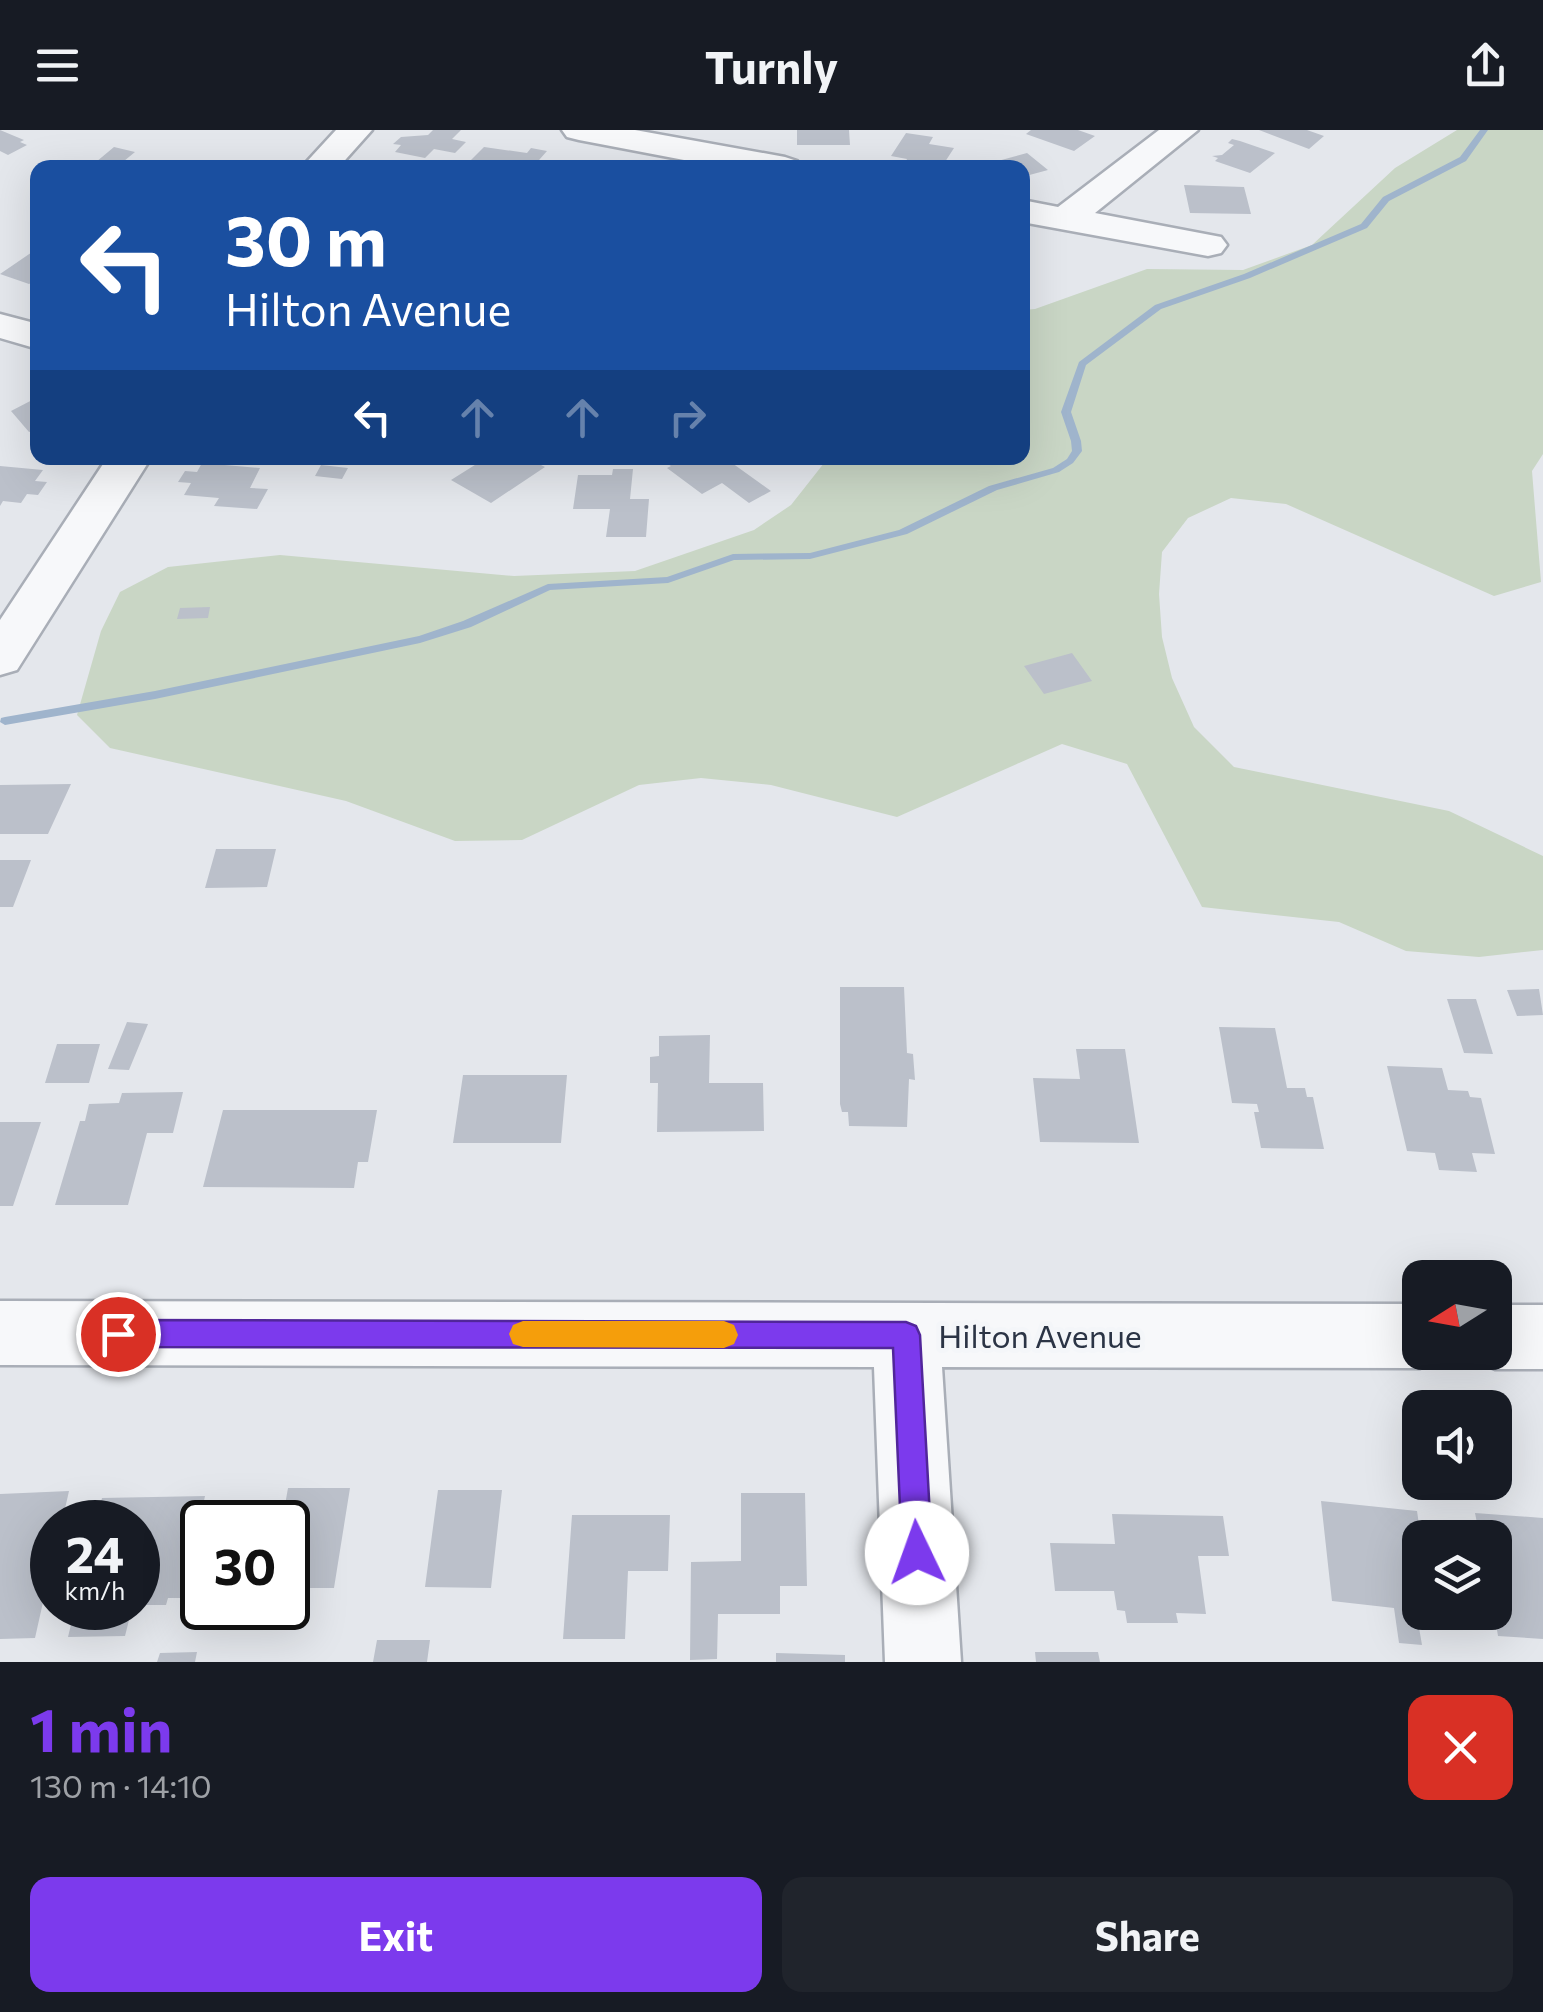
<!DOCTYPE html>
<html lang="en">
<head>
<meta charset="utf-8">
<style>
  :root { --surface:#171b24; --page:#20242c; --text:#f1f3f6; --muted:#9ea1a6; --accent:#7c3aed }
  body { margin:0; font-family:Commissioner,sans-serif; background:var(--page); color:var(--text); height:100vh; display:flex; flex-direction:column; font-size:38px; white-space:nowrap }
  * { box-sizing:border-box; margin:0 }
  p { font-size:32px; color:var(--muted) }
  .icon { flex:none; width:55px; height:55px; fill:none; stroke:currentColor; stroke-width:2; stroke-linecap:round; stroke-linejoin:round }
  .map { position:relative; height:1532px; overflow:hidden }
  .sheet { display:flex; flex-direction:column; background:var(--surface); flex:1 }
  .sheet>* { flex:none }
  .hud { position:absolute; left:30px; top:30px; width:1000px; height:305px; border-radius:20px; box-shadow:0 10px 40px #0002; background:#1a4fa0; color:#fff; overflow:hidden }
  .needle { width:65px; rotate:259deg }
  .fabs { position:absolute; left:1402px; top:1130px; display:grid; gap:20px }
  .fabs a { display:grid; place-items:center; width:110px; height:110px; border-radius:20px; background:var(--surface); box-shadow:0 10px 40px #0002; font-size:50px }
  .speed { position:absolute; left:30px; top:1370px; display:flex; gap:20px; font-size:50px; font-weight:700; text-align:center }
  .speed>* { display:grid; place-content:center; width:130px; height:130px; border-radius:50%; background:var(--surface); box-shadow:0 10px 40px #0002; line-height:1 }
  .speed small { font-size:25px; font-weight:400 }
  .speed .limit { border:5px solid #111; border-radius:15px; background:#fff; color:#111 }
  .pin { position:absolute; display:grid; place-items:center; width:85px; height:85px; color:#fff; margin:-42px; border:5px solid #fff; border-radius:50%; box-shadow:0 2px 10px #0007 }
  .me { position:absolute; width:110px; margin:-55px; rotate:357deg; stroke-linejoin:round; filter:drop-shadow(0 0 8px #0008) }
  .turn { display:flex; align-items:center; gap:35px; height:210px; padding:0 30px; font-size:45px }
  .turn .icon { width:130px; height:130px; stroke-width:2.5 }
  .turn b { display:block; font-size:70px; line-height:85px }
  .lanes { display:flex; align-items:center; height:95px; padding:0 30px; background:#0003; justify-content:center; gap:50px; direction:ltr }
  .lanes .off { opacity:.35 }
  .round { display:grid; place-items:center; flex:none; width:105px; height:105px; border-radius:20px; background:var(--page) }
  .head { display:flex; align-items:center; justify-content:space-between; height:170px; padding:0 30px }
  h1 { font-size:60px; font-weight:700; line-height:75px; color:var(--accent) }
  .action { display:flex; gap:20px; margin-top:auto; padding:20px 30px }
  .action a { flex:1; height:115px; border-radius:20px; background:var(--accent); color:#fff; font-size:40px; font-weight:700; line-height:115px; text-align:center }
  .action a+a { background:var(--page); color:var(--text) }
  header { display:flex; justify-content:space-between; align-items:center; height:130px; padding:0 30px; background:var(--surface); font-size:45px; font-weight:700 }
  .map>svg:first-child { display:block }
  .green { fill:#c9d6c5 }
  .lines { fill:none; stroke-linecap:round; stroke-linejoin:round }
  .stream { fill:#9fb4cc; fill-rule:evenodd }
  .building { fill:#bbc0ca }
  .minor-casing { stroke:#a9aeb7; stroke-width:5 }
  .minor { fill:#f7f8fa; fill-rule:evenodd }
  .route { fill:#7c3aed; stroke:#51269a; stroke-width:2.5 }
  .slow { fill:#f59e0b }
  .labels { text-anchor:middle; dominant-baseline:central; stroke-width:10; stroke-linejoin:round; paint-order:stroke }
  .near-street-label { font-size:32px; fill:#2b3445; stroke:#f4f6f9 }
</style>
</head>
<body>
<header><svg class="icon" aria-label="menu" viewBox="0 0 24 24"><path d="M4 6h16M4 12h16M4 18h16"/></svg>Turnly<svg class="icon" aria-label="share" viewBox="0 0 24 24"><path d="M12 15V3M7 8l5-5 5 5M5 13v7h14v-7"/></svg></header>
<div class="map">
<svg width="1543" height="1532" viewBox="0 0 1543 1532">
  <rect width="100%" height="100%" fill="#e4e7ec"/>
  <path class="green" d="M1457,0H1543V324L1532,341L1541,452L1494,466L1286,374L1231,368L1188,388L1162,422L1159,464L1162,507L1172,548L1194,597L1234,637L1449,681L1543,726V820L1479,827L1406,821L1339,792L1202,777L1127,634L1062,614L897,687L771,655L701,648L639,655L522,710L455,711L346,671L110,618L77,585L101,501L120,462L168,437L280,425L514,446L635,441L754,400L791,375L828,328H1022L1023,180L1035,179L1147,139L1243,140L1312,115L1395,38Z"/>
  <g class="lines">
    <path class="stream" d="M1480,0H1488L1466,31L1389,71L1367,98L1250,148L1161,179L1086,235L1071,282L1081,311L1082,321L1073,333L1059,342L997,360L907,404L810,429L734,430L668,453L550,460L471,497L420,513L155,569L5,595L0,592L1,588L5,587L155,561L419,506L463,491L548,454L667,447L733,424L810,423L899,400L989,356L1053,338L1067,329L1072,321L1071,311L1061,282L1079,232L1155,175L1244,144L1361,94L1383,67L1460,27Z"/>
  </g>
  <path class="building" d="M0,0L24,10L20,12L27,15L8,25L0,21Z
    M433,0H461L452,9L466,12L455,23L434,19L425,28L395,22L401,15L393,14L401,7L428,5Z
    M797,0H849L850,15H797Z
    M1031,0H1078L1095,6L1074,21L1026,4Z
    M1259,0H1307L1324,6L1309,19Z
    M906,3L933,7L929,14L954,18L943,35L905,33L907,29L891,26Z
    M1232,9L1240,11L1275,23L1250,43L1215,31L1218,28L1212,26L1222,25L1234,15L1228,13Z
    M114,17L135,22L118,36L96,32Z
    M484,17L527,23L531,18L547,21L532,38H480L468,33Z
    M1027,23L1048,40L1022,47V38L983,35Z
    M1184,55L1244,57L1251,84L1190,83Z
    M38,118V149L29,154L0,144Z
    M38,267V299L29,302L11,281Z
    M486,328H527L545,337L491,373L451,350Z
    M675,328L680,332L689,328H725L771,361L749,373L722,353L702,364L667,338L671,336L666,333Z
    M202,333L260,338L250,358L268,359L257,379L214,376L219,368L184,365L191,353L178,352L185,341L197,342Z
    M321,335L348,338L342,349L315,346Z
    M0,336L43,340L35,351L47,352L38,365L27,364L21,373L3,371L0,376Z
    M613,339H633L630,369H649L646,407H606L610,379H573L578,345H612Z
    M210,477L208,488L177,489L180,478Z
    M1072,523L1092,551L1044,564L1024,536Z
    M71,654L48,704H0V655Z
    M216,719H276L267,757L205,758Z
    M0,730H31L13,777H0Z
    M840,857H904L907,923L913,924L915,950L909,949L907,997L849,996L848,982H842L840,974Z
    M1539,859L1543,885L1517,886L1507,860Z
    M1447,869H1476L1493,924L1464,923Z
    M127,892L148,894L129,940L108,939Z
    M1219,897L1275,898L1287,958H1305L1307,967H1313L1324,1019L1261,1018L1254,982H1259L1257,974L1232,973Z
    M710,905L709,953H763L764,1001L657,1002L658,953H650V927L659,926V906Z
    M57,914H100L89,953H45Z
    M1076,919H1125L1139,1013L1040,1012L1033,948L1080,949Z
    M1387,936L1442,938L1448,960L1468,961L1470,967L1481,968L1495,1024L1472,1023L1477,1042L1439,1040L1435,1023L1407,1021Z
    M463,945H567L561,1013H453Z
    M183,962L173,1003H147L128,1075H55L80,991H85L89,974L119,973L122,963Z
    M223,980H377L368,1032H358L354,1058L203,1057Z
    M0,992H41L13,1076H0Z
    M288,1358H350L334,1458H288V1392H282Z
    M438,1360H502L491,1458L425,1457Z
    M69,1361L62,1392H52V1432L35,1508L0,1509V1364Z
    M741,1363H805L807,1456H780V1484H718L717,1529L690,1530L691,1432L741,1431Z
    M205,1366L184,1468H168L166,1475H138V1392H96L102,1368Z
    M1321,1371L1417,1381L1421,1408L1420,1480H1416L1422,1515L1399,1513L1394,1478L1332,1471Z
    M1475,1383L1543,1388V1509L1498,1506L1494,1482L1495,1408H1480Z
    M1112,1384L1223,1386L1229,1426H1198L1206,1484L1176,1483L1178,1493H1127L1125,1481L1117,1480L1114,1461H1055L1050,1413L1115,1414Z
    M572,1385H670L668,1441H628L625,1509H563Z
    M75,1478H132L125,1506L68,1507Z
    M377,1510H430L427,1532H373Z
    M197,1522L195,1532H157L160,1523Z
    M1035,1522H1098L1100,1532H1036Z
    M776,1523L845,1525V1532H776Z"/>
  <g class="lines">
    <defs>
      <path id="minor" d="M336,0H372L338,38H301Z
        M562,0H635L785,27L797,31L802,38H726L579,10L567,7Z
        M1159,0H1198L1095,83L1221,107L1227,115L1221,123L1208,126L1022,92V70L1058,77Z
        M0,184L38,194V219L0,208Z
        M107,328H151L17,540L0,545V490Z
        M0,1171L1420,1174V1222H1446L1444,1228L1420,1238L942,1237L961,1532H885L874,1237L0,1235Z
        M1495,1175H1543V1239H1495L1471,1229L1468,1222H1495Z"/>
    </defs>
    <use href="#minor" class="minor-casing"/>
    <use href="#minor" class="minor"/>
  </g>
  <path class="route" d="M118,1190L906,1192L916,1196L920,1205L932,1423L928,1434L917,1438L906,1434L902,1423L893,1218L118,1217L108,1213L104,1204L108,1194Z"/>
  <path class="slow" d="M523,1191H724L734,1195L738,1205L734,1214L724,1218L523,1217L513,1214L509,1204L513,1195Z"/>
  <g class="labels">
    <g class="near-street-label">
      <text x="1040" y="1205">Hilton Avenue</text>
    </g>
  </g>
</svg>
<div class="fabs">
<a><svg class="needle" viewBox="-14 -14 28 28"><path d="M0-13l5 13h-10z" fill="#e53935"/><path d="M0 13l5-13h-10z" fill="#9ea1a6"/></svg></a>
<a><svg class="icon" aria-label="sound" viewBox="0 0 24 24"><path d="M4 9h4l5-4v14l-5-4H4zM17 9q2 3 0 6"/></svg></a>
<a><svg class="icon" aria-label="layers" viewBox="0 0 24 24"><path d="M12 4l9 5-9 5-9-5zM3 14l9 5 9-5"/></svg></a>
</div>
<div class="speed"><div>24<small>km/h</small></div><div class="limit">30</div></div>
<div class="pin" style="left:118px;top:1204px;background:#d93025"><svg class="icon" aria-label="arrive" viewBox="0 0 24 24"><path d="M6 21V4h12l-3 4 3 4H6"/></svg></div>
<svg class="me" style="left:917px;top:1423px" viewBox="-20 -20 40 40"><circle r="19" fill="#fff"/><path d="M0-13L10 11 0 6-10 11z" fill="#7c3aed"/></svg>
<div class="hud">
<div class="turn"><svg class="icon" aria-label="left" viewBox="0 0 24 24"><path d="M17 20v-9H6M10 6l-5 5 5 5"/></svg><div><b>30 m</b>Hilton Avenue</div></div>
<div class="lanes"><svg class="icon" aria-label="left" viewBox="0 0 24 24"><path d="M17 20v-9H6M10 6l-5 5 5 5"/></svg><svg class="icon off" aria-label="ahead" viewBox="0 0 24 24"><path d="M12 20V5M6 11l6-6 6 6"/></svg><svg class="icon off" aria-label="ahead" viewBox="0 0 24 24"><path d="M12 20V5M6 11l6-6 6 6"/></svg><svg class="icon off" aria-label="right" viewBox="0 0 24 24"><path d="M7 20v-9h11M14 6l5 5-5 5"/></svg></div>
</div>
</div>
<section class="sheet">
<div class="head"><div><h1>1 min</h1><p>130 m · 14:10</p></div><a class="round" style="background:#d93025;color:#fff"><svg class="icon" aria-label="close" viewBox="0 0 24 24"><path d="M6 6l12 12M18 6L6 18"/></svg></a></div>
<div class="action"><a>Exit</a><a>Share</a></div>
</section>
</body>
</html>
